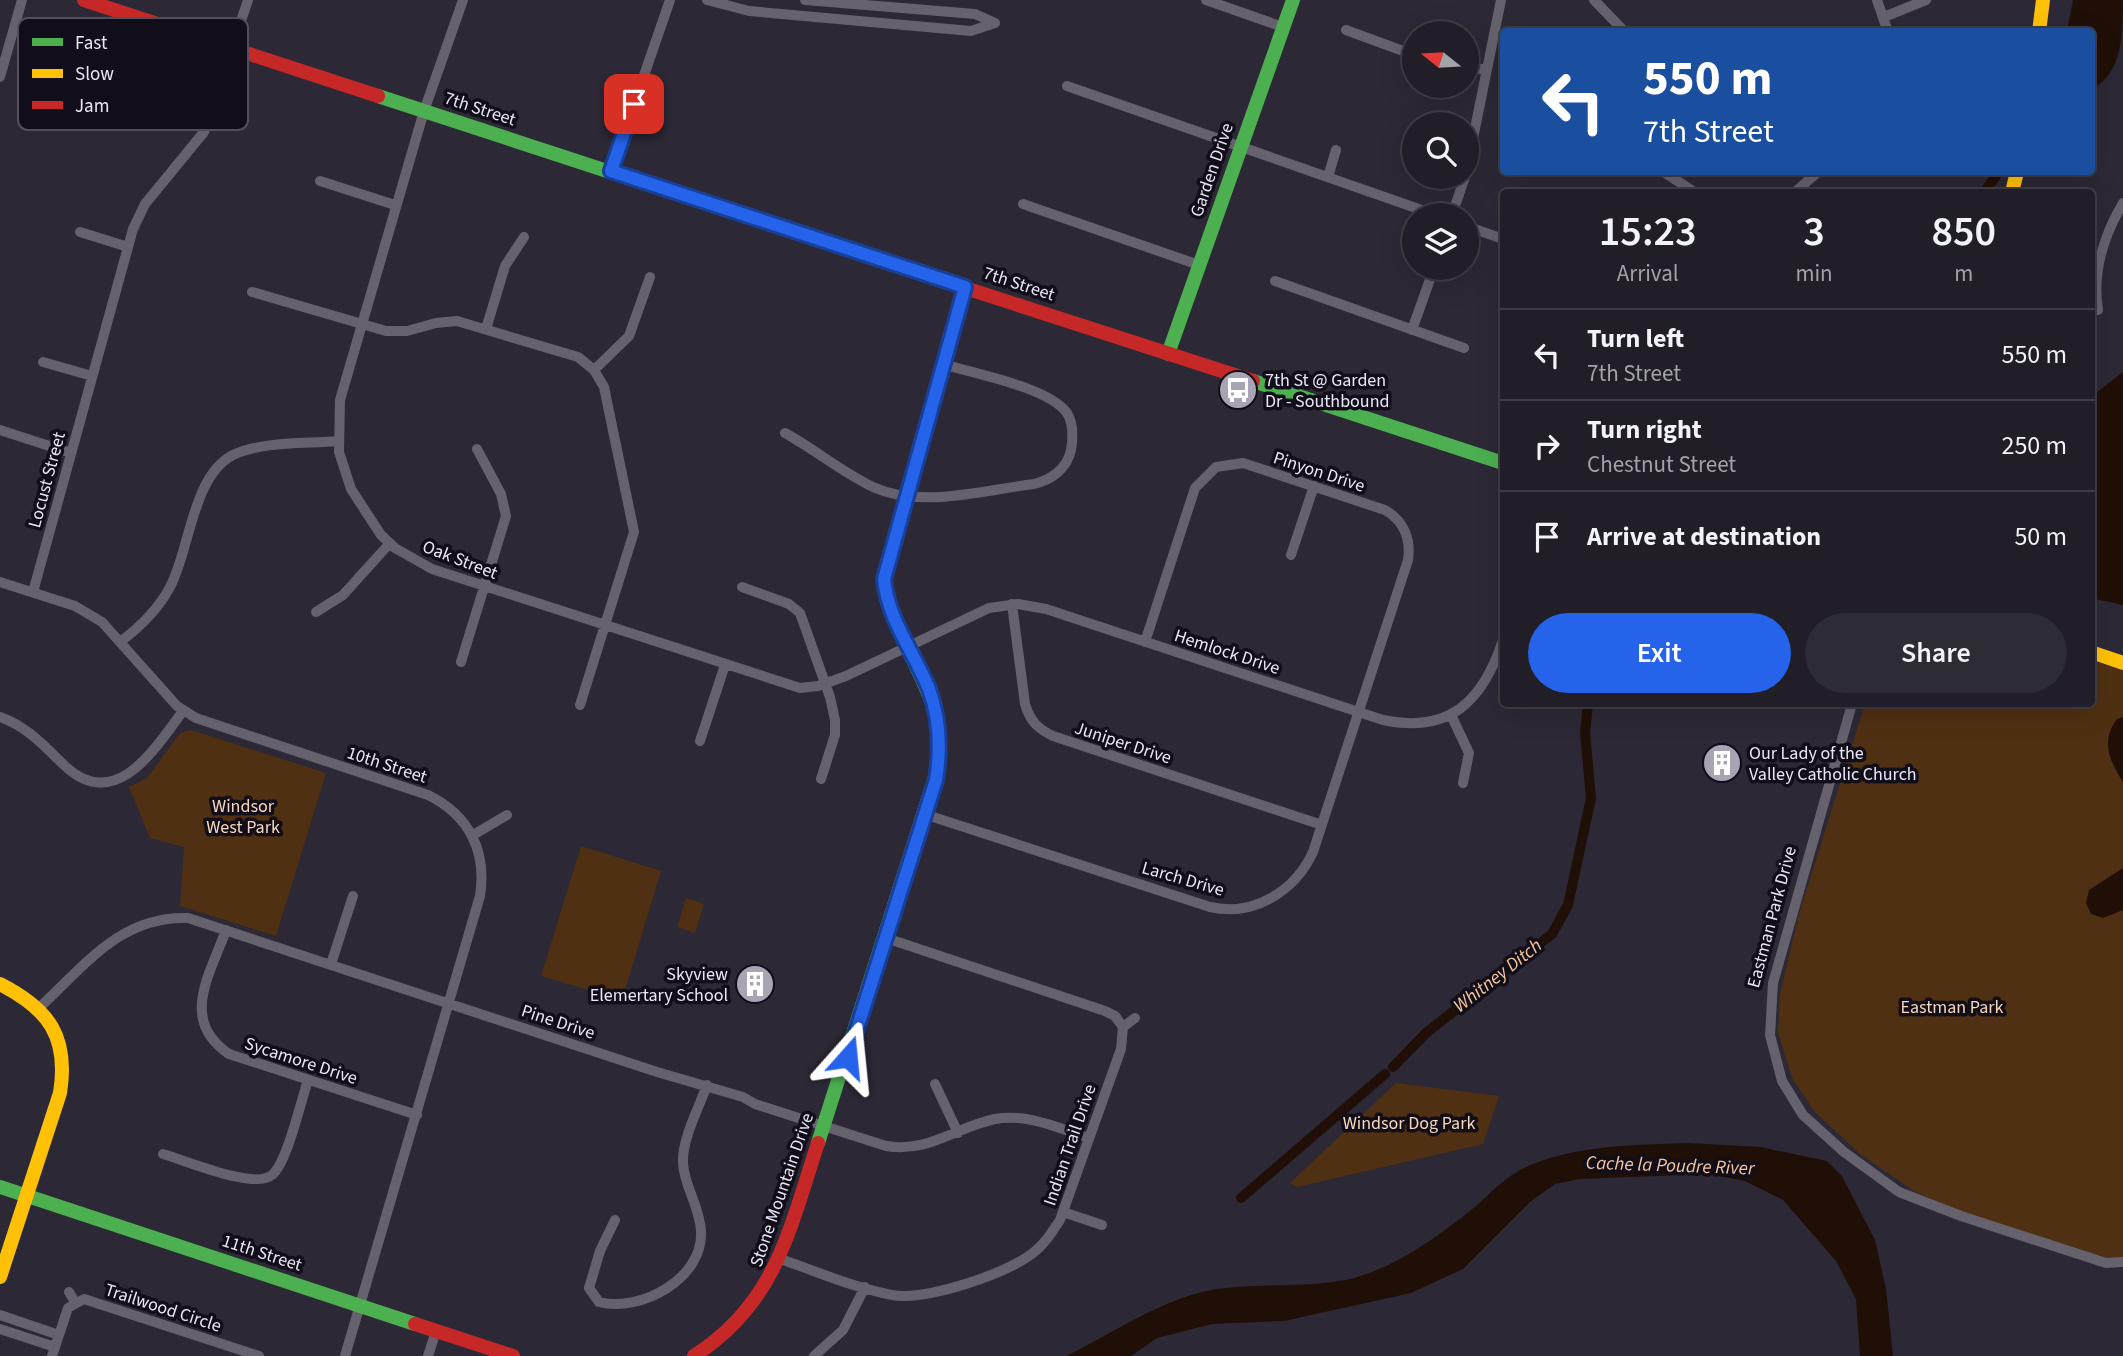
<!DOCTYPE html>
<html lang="en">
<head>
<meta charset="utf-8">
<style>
  :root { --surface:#211e28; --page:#2d2b34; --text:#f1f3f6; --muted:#a2a2a8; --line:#3e3c45; --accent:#2563eb }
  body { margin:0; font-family:"Source Sans 3",sans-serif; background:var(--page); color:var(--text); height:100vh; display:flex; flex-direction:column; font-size:26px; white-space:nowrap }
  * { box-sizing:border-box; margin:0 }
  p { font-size:23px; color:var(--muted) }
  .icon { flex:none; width:38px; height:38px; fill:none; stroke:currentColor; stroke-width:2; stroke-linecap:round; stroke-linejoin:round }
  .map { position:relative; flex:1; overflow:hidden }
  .details { position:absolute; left:1500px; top:189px; width:595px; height:518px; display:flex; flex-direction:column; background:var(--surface); border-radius:7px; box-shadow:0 7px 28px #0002,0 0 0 2px var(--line) }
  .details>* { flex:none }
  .banner { position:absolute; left:1500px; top:28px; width:595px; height:147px; border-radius:7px; box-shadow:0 7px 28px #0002,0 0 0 2px var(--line); background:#1a4fa0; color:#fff; overflow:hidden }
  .needle { width:46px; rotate:288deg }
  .fabs { position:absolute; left:1402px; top:21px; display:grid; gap:14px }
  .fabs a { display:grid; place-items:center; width:77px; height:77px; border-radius:50%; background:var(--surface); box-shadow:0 7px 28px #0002,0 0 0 2px var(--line); font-size:35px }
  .pin { position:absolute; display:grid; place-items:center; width:60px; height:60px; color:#fff; margin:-30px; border-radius:14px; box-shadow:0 4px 10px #0006 }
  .me { position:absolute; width:77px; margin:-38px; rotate:18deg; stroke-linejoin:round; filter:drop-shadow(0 0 5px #0008) }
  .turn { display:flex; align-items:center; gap:24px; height:147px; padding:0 28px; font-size:32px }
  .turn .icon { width:91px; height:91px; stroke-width:2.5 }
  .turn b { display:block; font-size:49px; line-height:60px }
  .eta { display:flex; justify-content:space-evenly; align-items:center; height:119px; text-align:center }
  .eta b { font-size:42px; font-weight:600; line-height:49px }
  .action { display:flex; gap:14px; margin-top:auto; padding:14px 28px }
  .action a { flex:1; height:80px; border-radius:42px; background:var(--accent); color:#fff; font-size:28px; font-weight:600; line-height:80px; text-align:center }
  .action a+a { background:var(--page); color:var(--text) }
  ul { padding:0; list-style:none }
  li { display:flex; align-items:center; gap:21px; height:91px; padding:0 28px; border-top:2px solid var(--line) }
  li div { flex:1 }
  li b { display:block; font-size:26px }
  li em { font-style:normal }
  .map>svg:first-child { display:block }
  .green { fill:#4f3012 }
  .water { fill:#200f06 }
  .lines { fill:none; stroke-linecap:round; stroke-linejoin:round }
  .canal { stroke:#200f06; stroke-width:10 }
  .street { stroke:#65626d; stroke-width:10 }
  .fast { stroke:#4caf50; stroke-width:14 }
  .slow { stroke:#ffc107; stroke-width:14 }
  .jam { stroke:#c62828; stroke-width:14 }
  .route-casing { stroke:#184099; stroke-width:18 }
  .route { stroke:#2563eb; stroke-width:12 }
  .labels { text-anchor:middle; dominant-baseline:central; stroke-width:7; stroke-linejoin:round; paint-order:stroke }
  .street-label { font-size:18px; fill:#eae6f7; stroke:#110e19 }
  .poi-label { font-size:18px; fill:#eae6f7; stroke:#110e19; text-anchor:start }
  .park-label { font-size:18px; fill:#f9d7bc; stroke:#110e19 }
  .water-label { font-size:19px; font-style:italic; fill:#f8c69c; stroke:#110e19 }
  .key { fill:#110e19; stroke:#524f5c; stroke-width:2 }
  .key-label { font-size:19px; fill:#eae6f7 }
</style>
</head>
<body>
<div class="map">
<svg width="2123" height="1356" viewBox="0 0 2123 1356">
  <rect width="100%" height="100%" fill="#2c2835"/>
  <path class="green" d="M2091,660L2123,670V1266L1959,1212L1914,1191L1860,1154L1815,1112L1792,1078L1778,1033L1780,994L1799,914L1865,704H2091Z
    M191,730L326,773L276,936L180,906L184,847L150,838L129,787L147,778L180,733Z
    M581,846L661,871L622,1000L541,976Z
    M686,898L704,904L695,933L677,927Z
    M1396,1083L1499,1096L1483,1144L1297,1187L1290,1183Z"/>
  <path class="water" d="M2073,0H2123C2123,32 2123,75 2091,89V32L2067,31Z
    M2123,372V605L2091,598V397Z
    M2123,717V782C2110,762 2100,741 2117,719Z
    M2123,868V910L2103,918L2091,914L2086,903L2089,890Z
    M1688,1143L1760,1147L1827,1161L1842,1176L1875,1240L1886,1289L1893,1356H1860L1856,1299L1836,1261L1783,1200L1745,1181L1708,1174L1580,1179L1555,1184L1530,1202L1463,1269L1411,1293L1284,1321L1212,1324L1157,1338L1131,1356H1067C1112,1333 1161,1300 1211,1290C1257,1282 1310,1289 1354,1278C1400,1265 1440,1235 1476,1206C1491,1193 1504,1178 1522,1169C1570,1145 1635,1145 1688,1143Z"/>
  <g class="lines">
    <path class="canal" d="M1984,192L1999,172
      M1393,1067L1426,1033L1552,934L1568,905L1591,798L1585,733L1588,704
      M1241,1198L1385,1074"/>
    <path class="street" d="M463,0L424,111L340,400L339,452L351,489L381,535L395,548L432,569L800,688L818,686L846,676L989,608L1018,604L1046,609L1383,720C1450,734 1483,701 1503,640
      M707,0L749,11L971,31L995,23
      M805,0L975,14L995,23
      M1206,0L1283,27
      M1594,0L1623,30
      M1877,0L1888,32
      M1884,17L1926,0
      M1346,30L1414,55
      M1466,66L1486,70
      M0,77L22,0
      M1067,86L1436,215
      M611,171L670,0
      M1664,172L1694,192
      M1466,173L1501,0
      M1328,177L1336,150
      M320,181L395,205
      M1795,192L1818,172
      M1023,204L1199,265
      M1452,215L1465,177
      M1466,226L1503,239
      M80,232L128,247
      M1275,281L1464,348
      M252,292L386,331H407L436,323L457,321L578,357L594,370L604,387L634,532L580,705
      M2098,310C2092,273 2104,235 2123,203
      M486,329L505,266L524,237
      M1412,330L1434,268
      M43,362L92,376
      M594,370L629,336L650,277
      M0,430L71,453
      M785,433C814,449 842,472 873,487C921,509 984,490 1034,484C1051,480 1067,469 1071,450C1073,438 1074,424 1067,413C1048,387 975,374 943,364
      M1291,555L1314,486
      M0,582L75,606L102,622L177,706L196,718L428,795C469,815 487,851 480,896L345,1356
      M742,587L789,604L800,613L830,697L835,720V735L821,779
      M33,592L133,229L145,204L204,132L248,0
      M1012,604L1025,704C1030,721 1038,729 1053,736L1322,825
      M316,612L343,595L390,543
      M120,642C140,627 158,610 170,587C190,550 192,476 233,455C262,441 306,444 338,441
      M461,662L506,516L501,494L477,449
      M1852,704L1773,983L1770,1035L1782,1081L1803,1115L1844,1152L1899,1192L1961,1216L2106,1263L2123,1262
      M1451,715L1469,753L1463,783
      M0,717C28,727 44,746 65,766C116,814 156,747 183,711
      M700,741L725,665
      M927,815L1210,907C1254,917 1295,891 1313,852L1408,560C1411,539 1404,521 1385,510L1243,463L1216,467L1195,488L1145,642
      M473,835L507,815
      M226,930C210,975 179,1020 229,1054L417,1115
      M331,964L353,896
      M40,1007C85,965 122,915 188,918L657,1072L743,1097L755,1104L886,1146C929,1153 956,1127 995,1119C1027,1113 1059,1128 1089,1138
      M1123,1027L1135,1018
      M935,1084L958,1133
      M163,1154C185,1160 254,1190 272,1175C287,1163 301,1101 308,1080
      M1063,1212L1102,1225
      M615,1220L600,1251L589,1288L599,1302C641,1313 704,1278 701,1231C700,1207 684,1186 683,1163C682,1138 699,1108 707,1085
      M780,1259C816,1271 854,1288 892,1295C926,1301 1006,1274 1033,1253C1045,1244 1052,1232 1060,1220L1121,1049L1123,1027L1115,1016L1105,1011L886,938
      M69,1292L75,1302
      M0,1315L59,1335
      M0,1329L55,1347
      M52,1356L68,1308L84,1299L259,1356
      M428,1356L436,1331
      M814,1356L843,1330L865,1287"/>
    <path class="fast" d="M378,96L885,262
      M1168,354L1293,0
      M1253,381L1503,463
      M818,1143L938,768C945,692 907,666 888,601
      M0,1187L415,1324"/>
    <path class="slow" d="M2039,32L2043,0
      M2012,192L2017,172
      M2091,652L2123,663
      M0,984C49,1009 69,1037 60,1093L0,1277"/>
    <path class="jam" d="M84,0L378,96
      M885,262L1253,381
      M888,601L884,579L965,287
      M415,1324L513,1356
      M694,1356C776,1303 789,1231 818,1143"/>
  </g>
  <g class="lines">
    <defs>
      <path id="route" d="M634,104L611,171L965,287L884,579C888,620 914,652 929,689C940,719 941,749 936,780L848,1057"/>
    </defs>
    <use href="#route" class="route-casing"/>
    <use href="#route" class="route"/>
  </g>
  <defs>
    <symbol id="bus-disc" viewBox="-11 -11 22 22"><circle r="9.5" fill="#a8a4b3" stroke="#110e19"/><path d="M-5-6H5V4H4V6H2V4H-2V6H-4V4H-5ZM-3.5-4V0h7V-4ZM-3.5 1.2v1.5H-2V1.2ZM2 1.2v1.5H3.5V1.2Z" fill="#fff"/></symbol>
    <symbol id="building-disc" viewBox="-11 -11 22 22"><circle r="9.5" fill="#a8a4b3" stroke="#110e19"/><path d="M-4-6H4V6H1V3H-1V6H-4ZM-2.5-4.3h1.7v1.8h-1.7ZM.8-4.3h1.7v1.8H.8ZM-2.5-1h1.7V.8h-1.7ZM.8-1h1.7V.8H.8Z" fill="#fff"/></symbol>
  </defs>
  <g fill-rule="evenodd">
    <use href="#bus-disc" x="1216" y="368" width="44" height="44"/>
    <use href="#building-disc" x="1700" y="741" width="44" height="44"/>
    <use href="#building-disc" x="733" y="962" width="44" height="44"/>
  </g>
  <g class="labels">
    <g class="street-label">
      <text transform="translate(480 109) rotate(18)">7th Street</text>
      <text transform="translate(1212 170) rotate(-71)">Garden Drive</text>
      <text transform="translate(1019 284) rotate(18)">7th Street</text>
      <text transform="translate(1319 472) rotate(18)">Pinyon Drive</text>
      <text transform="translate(47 480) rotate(-75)">Locust Street</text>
      <text transform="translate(460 560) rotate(21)">Oak Street</text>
      <text transform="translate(1227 652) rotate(18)">Hemlock Drive</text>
      <text transform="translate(1123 743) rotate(18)">Juniper Drive</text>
      <text transform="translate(387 765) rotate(18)">10th Street</text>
      <text transform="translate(1183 879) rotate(16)">Larch Drive</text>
      <text transform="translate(1772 917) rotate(-75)">Eastman Park Drive</text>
      <text transform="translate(558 1022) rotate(18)">Pine Drive</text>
      <text transform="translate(301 1061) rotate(18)">Sycamore Drive</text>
      <text transform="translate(1070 1145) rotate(-71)">Indian Trail Drive</text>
      <text transform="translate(782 1190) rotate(-71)">Stone Mountain Drive</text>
      <text transform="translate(262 1253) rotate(18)">11th Street</text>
      <text transform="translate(163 1308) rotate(18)">Trailwood Circle</text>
    </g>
    <g class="poi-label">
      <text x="1265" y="380">7th St @ Garden<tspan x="1265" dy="21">Dr - Southbound</tspan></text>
      <text x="1749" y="753">Our Lady of the<tspan x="1749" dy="21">Valley Catholic Church</tspan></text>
      <text x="728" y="974" text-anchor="end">Skyview<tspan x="728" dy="21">Elemertary School</tspan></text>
    </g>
    <g class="park-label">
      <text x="243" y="806">Windsor<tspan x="243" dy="21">West Park</tspan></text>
      <text x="1952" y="1007">Eastman Park</text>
      <text x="1409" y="1123">Windsor Dog Park</text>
    </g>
    <g class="water-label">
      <text transform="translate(1498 976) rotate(-38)">Whitney Ditch</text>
      <text transform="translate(1670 1166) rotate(2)">Cache la Poudre River</text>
    </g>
  </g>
  <rect x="18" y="18" width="230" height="112" rx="10" class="key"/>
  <rect x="32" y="38" width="31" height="8" fill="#4caf50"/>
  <rect x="32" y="69" width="31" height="9" fill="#ffc107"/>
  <rect x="32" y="101" width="31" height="8" fill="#c62828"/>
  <g class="key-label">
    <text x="75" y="49">Fast</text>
    <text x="75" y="80">Slow</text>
    <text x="75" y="112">Jam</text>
  </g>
</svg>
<div class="fabs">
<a><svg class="needle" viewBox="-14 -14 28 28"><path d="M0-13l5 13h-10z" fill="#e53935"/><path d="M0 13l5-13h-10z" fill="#a2a2a8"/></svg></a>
<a><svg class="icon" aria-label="search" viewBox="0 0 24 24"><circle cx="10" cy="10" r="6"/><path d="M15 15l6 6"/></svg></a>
<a><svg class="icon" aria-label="layers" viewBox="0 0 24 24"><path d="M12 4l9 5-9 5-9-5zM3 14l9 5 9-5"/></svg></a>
</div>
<div class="pin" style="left:634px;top:104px;background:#d93025"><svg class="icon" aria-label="arrive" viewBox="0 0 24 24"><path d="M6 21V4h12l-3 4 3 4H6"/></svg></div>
<svg class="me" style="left:848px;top:1057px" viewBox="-20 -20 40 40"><path d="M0-17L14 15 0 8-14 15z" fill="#2563eb" stroke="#fff" stroke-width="4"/></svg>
<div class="banner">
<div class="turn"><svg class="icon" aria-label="left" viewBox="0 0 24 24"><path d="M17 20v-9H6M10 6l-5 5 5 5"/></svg><div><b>550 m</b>7th Street</div></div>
</div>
<section class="details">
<div class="eta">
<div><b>15:23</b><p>Arrival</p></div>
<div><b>3</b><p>min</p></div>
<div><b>850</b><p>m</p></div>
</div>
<ul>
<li><svg class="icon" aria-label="left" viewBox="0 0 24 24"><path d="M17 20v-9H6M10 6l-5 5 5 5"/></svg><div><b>Turn left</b><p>7th Street</p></div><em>550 m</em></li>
<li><svg class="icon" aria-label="right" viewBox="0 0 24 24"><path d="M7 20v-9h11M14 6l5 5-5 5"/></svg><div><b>Turn right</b><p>Chestnut Street</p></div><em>250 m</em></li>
<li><svg class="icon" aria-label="arrive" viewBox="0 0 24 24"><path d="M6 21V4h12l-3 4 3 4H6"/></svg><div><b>Arrive at destination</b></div><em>50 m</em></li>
</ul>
<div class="action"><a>Exit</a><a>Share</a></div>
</section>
</div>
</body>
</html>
